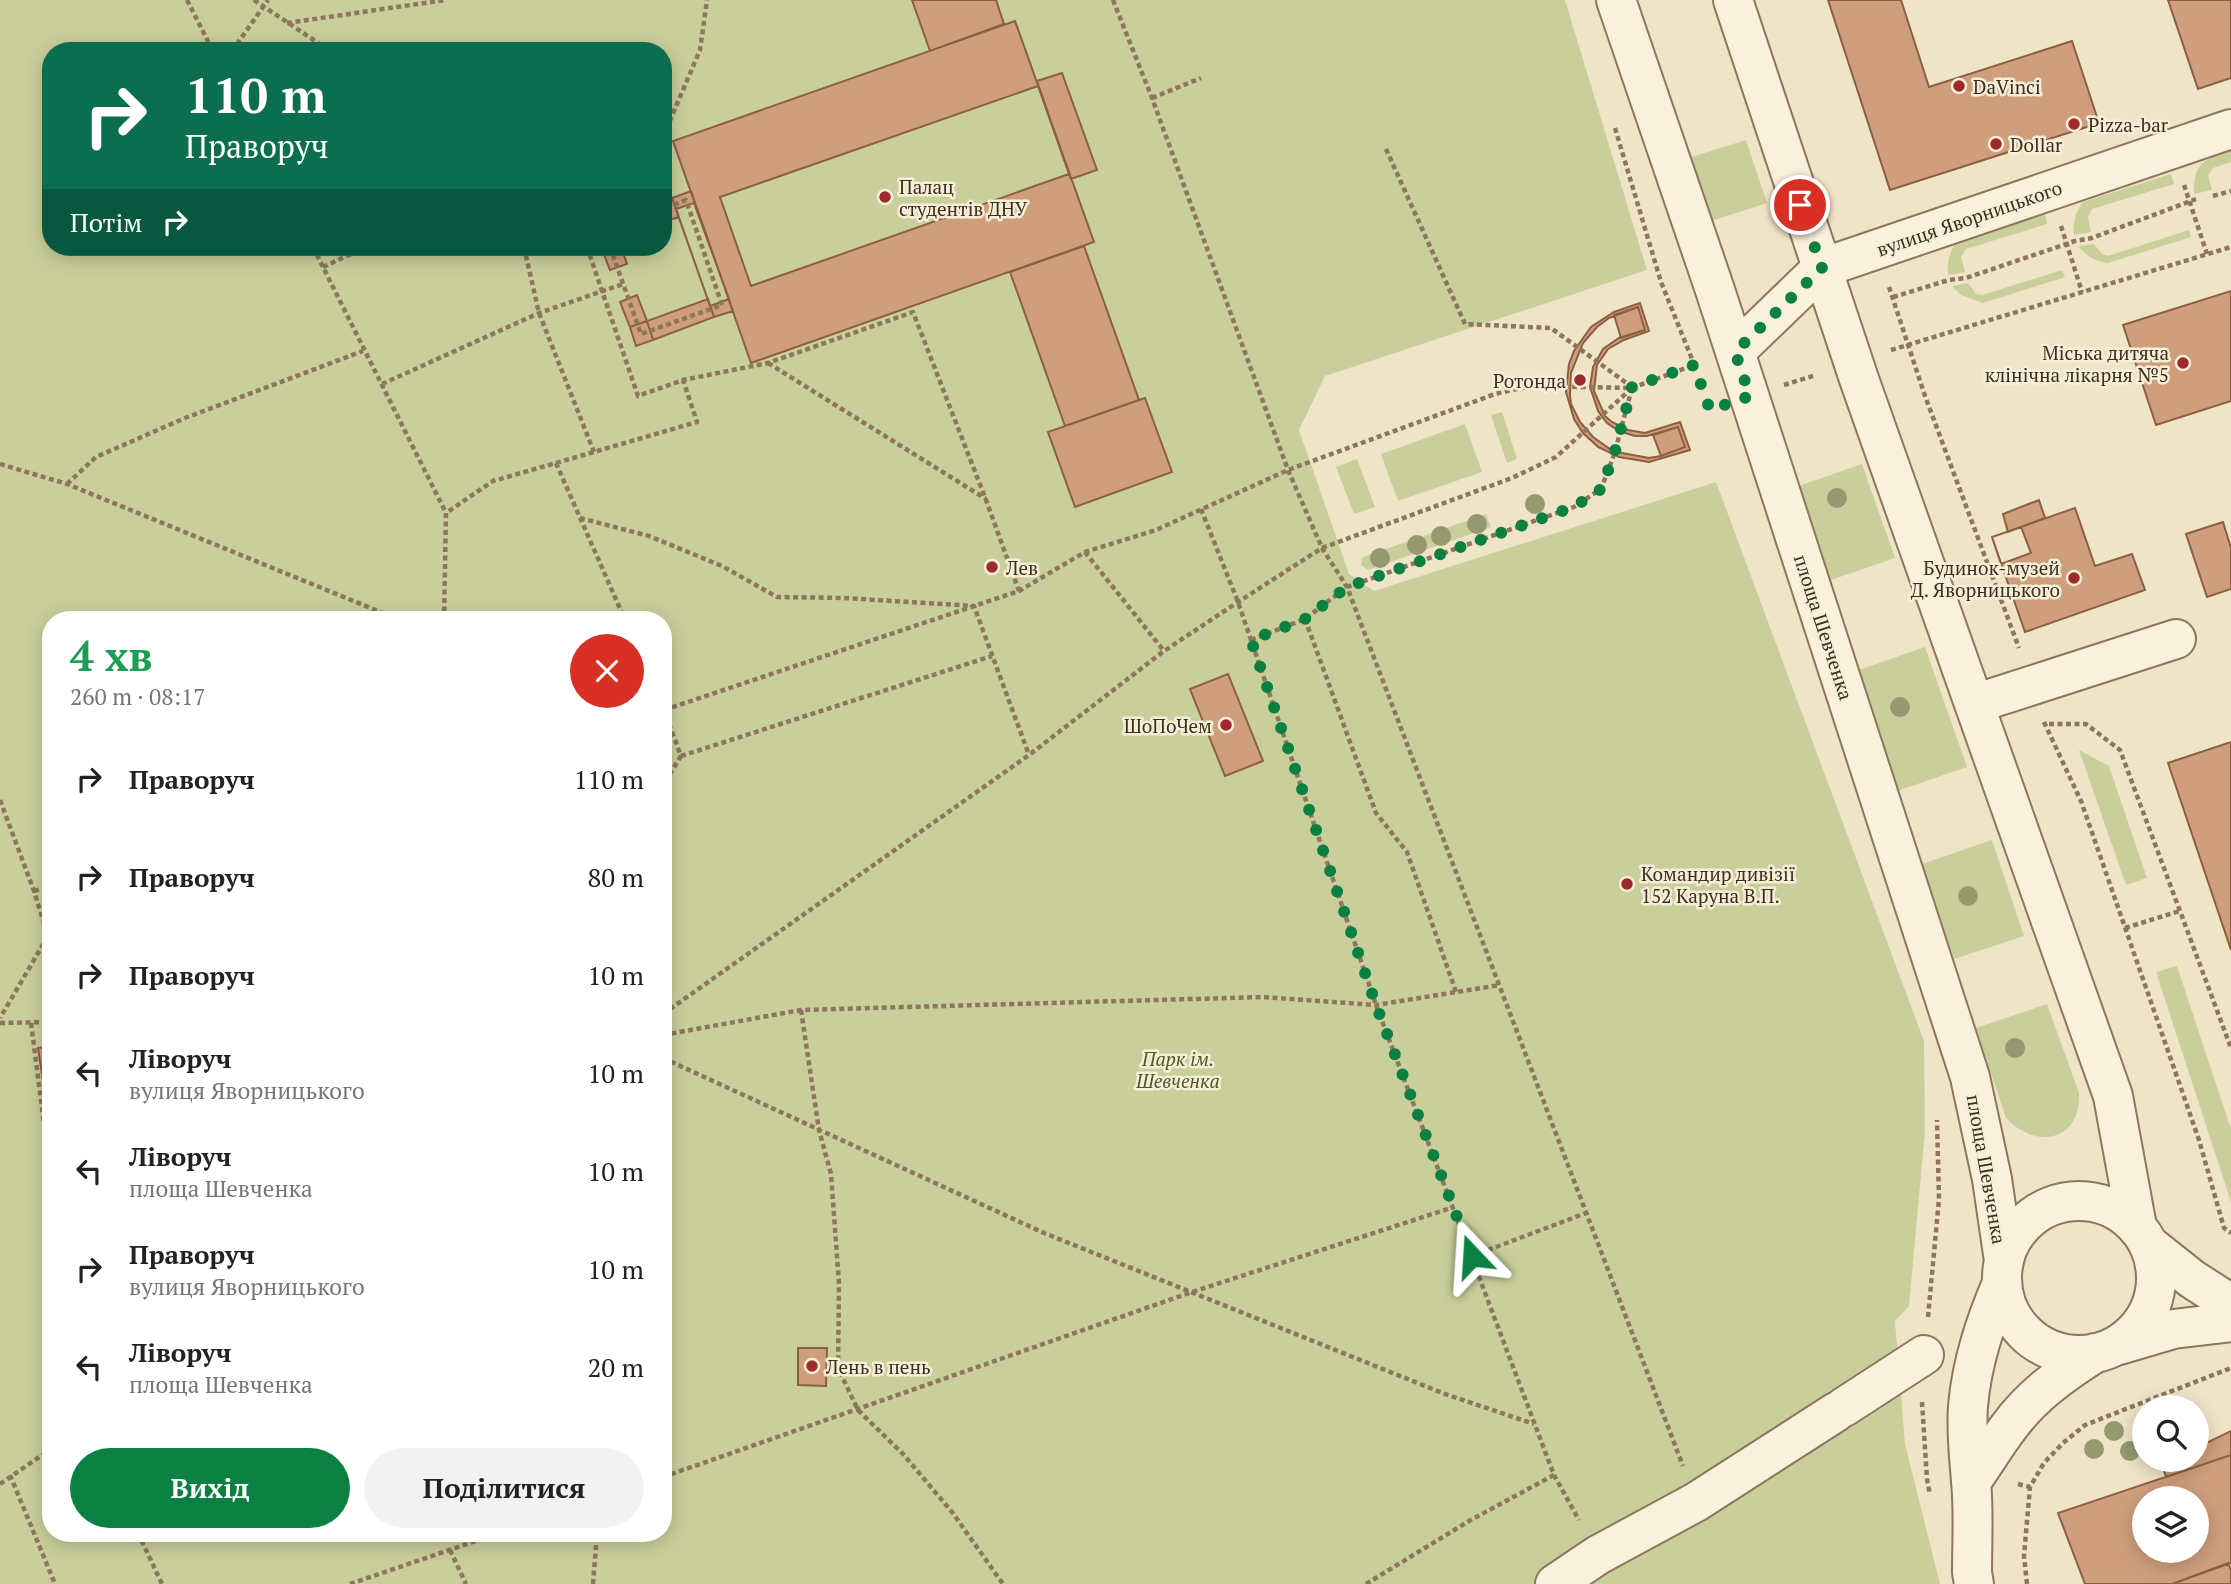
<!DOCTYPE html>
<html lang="uk">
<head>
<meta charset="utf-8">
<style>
  :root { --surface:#fff; --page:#f2f2f2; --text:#222; --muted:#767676; --accent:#0b8043 }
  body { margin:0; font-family:"PT Serif",serif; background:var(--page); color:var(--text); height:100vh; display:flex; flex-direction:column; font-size:26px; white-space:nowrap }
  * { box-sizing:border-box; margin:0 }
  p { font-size:23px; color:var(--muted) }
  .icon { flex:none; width:38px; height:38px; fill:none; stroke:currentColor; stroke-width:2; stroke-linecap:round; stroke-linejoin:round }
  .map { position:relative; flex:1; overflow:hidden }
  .side { position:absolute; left:42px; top:611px; width:630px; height:931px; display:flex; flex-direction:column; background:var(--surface); border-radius:28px; box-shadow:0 4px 18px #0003 }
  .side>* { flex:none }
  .banner { position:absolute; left:42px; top:42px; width:630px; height:214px; border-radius:28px; box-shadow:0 4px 18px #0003; background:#0b6e4f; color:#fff; overflow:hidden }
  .tools { position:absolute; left:2132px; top:1395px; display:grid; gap:14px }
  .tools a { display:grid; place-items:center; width:77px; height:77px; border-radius:50%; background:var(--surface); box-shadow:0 4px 18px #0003; font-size:35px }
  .pin { position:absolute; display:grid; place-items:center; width:60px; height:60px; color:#fff; margin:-30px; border:4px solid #fff; border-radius:50%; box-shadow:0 2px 7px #0007 }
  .me { position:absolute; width:77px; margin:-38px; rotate:340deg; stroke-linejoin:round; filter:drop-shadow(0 0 5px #0008) }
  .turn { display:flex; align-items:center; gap:24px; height:147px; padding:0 28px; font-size:32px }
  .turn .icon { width:91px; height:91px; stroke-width:2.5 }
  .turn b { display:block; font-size:49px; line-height:60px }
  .then { display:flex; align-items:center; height:66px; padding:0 28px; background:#0003; gap:14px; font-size:26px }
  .round { display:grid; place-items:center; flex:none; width:74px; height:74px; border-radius:37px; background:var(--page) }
  .overview { display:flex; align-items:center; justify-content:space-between; height:119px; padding:0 28px }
  h1 { font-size:42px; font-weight:600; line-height:52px; color:#1e9e55 }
  .cta { display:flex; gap:14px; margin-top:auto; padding:14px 28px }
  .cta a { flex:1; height:80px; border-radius:42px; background:var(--accent); color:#fff; font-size:28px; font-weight:600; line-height:80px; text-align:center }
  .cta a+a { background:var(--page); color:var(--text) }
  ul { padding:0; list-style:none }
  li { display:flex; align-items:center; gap:21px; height:98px; padding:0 28px }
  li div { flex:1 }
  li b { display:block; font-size:26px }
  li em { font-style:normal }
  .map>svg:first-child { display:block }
  .green { fill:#c9cf9b; fill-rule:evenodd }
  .building { fill:#cf9f7d; stroke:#8d5f41; stroke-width:2; fill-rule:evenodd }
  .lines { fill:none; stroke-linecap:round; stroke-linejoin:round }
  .minor-casing { stroke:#8d765c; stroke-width:42 }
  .path { stroke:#8d765c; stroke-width:4.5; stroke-dasharray:5 3.5; stroke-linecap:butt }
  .minor { stroke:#faf1dc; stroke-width:38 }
  .tree { fill:#96986f }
  .route { stroke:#0b8043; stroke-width:12; stroke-dasharray:0 21.6 }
  .poi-dot { fill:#9e2a2b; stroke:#f7eed8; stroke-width:2.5 }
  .labels { text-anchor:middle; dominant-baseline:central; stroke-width:5; stroke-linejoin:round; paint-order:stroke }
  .poi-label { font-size:19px; fill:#3d2e20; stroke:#f7eed8; text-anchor:start }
  .street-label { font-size:19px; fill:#3d2e20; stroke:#f7eed8 }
  .park-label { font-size:19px; font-style:italic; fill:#4d5a26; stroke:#f7eed8 }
</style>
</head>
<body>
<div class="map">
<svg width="2231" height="1584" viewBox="0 0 2231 1584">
  <rect width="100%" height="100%" fill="#f0e4c8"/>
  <path class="green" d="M0,0H1565L1647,270L1325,376L1299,430L1349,574L1374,591L1716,482L1924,1041L1925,1131L1909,1306L1895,1321L1905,1444L1940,1584H0ZM51,51H663V247H51ZM51,620H663V1533H51Z
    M1746,140L1767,203L1705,223L1685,159Z
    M2231,151V162L2213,168L2208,175L2212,190L2194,194C2193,162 2204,160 2231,151Z
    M2171,174L2174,184L2092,209L2088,217L2091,232L2074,235C2073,221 2075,213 2083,202Z
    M2045,214L2047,224L1966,249L1961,257L1965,272L1948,275C1947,261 1949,253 1957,241Z
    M2189,230L2191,237L2108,263C2095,261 2087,257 2078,246L2094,244L2102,254L2108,256Z
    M2062,270L2065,277L1983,303L1961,295L1952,286L1968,283L1976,294L1982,295Z
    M1502,412L1517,459L1507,463L1491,415Z
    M1465,424L1482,472L1398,501L1381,454Z
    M1357,459L1375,507L1354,514L1336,467Z
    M1862,464L1895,558L1825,582L1793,488Z
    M1486,514L1491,527L1368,570L1361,565L1363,557Z
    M1925,647L1967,767L1897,791L1856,671Z
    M2079,750L2109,766L2147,878L2126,885Z
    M1992,840L2024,936L1954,959L1922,864Z
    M2177,966L2231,1129V1202L2156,972Z
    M2047,1004L2079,1093C2081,1142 2036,1150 2006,1118L1976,1028Z"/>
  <path class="building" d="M912,0H996L1004,24L930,51Z
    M1828,0H1901L1929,87L2072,41L2099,123L1890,190Z
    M2168,0H2231V78L2198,89Z
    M1015,21L1094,242L751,363L673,141Z
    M1062,73L1097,170L1071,179L1037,81Z
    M1038,86L1069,174L751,286L720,197Z
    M691,191L733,311L714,317L672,198Z
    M672,198L679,217L663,222V201Z
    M694,203L729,299L710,306L676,209Z
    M1084,246L1139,400L1065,426L1010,272Z
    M601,247H621L627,264L610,270Z
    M2231,291V401L2156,425L2123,325Z
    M637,295L647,321L630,327L620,302Z
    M708,299L714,317L653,340L647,321Z
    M1640,303L1649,331L1624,340L1608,349L1597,365L1594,391L1605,416L1612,422L1628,430L1645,433L1680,422L1690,450L1649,462L1619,457L1598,447L1583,433L1574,419L1566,392L1569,364L1574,351L1591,327L1614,312Z
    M1638,307L1645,330L1619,338L1603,349L1593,367L1590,387L1598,411L1607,423L1619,431L1635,436H1647L1678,427L1685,447L1661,456L1649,458L1622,453L1610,449L1593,437L1580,422L1571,404L1570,395L1571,373L1583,343L1597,327L1609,318Z
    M1638,307L1645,330L1621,338L1614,315Z
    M647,321L653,340L636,346L630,327Z
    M1145,398L1172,472L1075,507L1048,432Z
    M1678,427L1685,447L1661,456L1653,435Z
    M2039,500L2045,518L2008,532L2003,514Z
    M2075,508L2095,566L2132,554L2145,590L2025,632L1992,537Z
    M2223,522L2231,548V589L2207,597L2186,534Z
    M2021,527L2031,553L2001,564L1992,537Z
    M1228,674L1263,761L1225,776L1190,689Z
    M2231,742V950L2168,763Z
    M51,1046V1134L38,1048Z
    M798,1348H827L826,1386L798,1385Z
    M2231,1431V1455L2166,1477L2162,1465L2173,1460H2196V1448Z
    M2231,1455V1563L2172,1584H2085L2058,1513ZM2144,1498H2196V1550H2144Z
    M2228,1563L2231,1570V1584H2172Z"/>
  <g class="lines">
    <defs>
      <path id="minor" d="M1616,0L1715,290L1970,1077L1992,1179L2004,1261
        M1733,0L1859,379L2113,1096L2137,1227
        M1735,352L1822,268L2231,129
        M1974,704L2176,639
        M2002 1278a77 77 0 1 1 154 0a77 77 0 1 1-154 0Z
        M2148,1244L2192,1279L2231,1304
        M2119,1345L2173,1329L2231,1322
        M1844,1407L1924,1355
        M1971,1482C1984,1464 1995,1445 2008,1428C2031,1396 2062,1374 2095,1353
        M1555,1584L1598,1555L1696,1502L1836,1412
        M1974,1584L1972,1572C1972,1542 1974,1511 1971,1481C1969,1456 1966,1432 1968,1406C1972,1362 1985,1323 2002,1283"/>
    </defs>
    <use href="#minor" class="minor-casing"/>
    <path class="path" d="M187,0L213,51
      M254,0L330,51
      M1113,0L1152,98L1288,470L1322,548L1347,587L1683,1466
      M287,23L445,0
      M232,51L268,0
      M1152,98L1201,78
      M1615,128L1661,282L1696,369
      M663,137L700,50L707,0
      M1386,149L1465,324L1551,328L1632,387
      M2184,185L2207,254
      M2213,196L2231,191
      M2061,226L2082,292
      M313,247L446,513
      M524,247L539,313L594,452
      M587,247L638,396L683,380L768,363L913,312L986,500L1019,591
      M610,247L641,334L722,305L686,200L663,209
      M323,267L366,247
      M1889,287L1925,396L2019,648
      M1893,297L1949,280L1966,278L2075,241L2092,238L2196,199
      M1891,350L2231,247
      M768,363L986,499
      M382,384L539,313L623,284
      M1784,385L1816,375
      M556,463L697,422L683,380
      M0,464L67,484L400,620
      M67,484L96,457L185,418L363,351
      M1201,509L1238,602L1376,1005L1554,1475L1579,1520
      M580,518L649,536L722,566L777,597L844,598L974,606L1029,755
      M1085,552L1164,651
      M1305,619L1376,813L1407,852L1456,992
      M444,620L446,513L493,481L556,463L625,620
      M1251,640L1305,619L1347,587L1574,507L1601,489L1614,455L1632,388
      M663,708L681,756L663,785
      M664,710L1019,591L1085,552L1156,530L1288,470L1495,394L1530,386L1632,388L1694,365
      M2044,722L2081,801L2199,1140L2224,1228L2231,1233
      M2049,724H2086L2120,750L2231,1048
      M681,756L992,656
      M0,800L34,891L48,936L0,1018
      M34,891L51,886
      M2125,928L2180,911
      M801,1010L819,1130L831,1174L839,1283L838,1368L858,1410L903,1454L952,1512L1003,1584
      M663,1014L1029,755L1164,651L1238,602L1322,548L1512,478L1556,457L1632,388
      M0,1023L51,1022
      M31,1023L45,1131L51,1157
      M663,1035L801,1010L1263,997L1376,1005L1500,985
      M663,1058L1044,1233L1445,1394L1534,1424
      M1472,1256L1586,1213
      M1928,1317L1939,1199L1937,1120
      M1922,1402L1927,1479L1930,1495
      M10,1475L55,1584
      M663,1477L1192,1292L1454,1207
      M0,1484L51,1449
      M2018,1484L2030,1487L2044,1463L2063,1443L2085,1425L2231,1368
      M138,1533L162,1584
      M450,1550L466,1584
      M350,1584L499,1533
      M593,1584L597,1533
      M1366,1584L1469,1521L1554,1475
      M2027,1584L2024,1556L2030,1487"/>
    <use href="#minor" class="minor"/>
  </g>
  <g class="tree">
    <circle cx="1837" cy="498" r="10"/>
    <circle cx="1535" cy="504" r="10"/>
    <circle cx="1477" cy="524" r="10"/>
    <circle cx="1441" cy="536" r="10"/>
    <circle cx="1417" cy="545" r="10"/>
    <circle cx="1380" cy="558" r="10"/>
    <circle cx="1900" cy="707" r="10"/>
    <circle cx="1968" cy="896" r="10"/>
    <circle cx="2015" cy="1048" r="10"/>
    <circle cx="2114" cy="1431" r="10"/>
    <circle cx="2094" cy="1449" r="10"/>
    <circle cx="2130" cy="1451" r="10"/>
  </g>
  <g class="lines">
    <path class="route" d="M1472,1256L1376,1005L1251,640L1305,619L1347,587L1574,507L1601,489L1614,455L1632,387L1694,365L1710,410L1750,396L1735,352L1822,268L1800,205"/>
  </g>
  <g class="poi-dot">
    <circle cx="1959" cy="86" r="7"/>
    <circle cx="2074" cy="124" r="7"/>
    <circle cx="1996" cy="144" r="7"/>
    <circle cx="885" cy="197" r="7"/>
    <circle cx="2183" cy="363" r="7"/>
    <circle cx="1580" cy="380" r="7"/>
    <circle cx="992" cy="567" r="7"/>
    <circle cx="2074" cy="578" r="7"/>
    <circle cx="1226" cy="725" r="7"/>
    <circle cx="1627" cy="884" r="7"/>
    <circle cx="812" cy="1366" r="7"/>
  </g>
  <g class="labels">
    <g class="poi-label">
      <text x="1973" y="86">DaVinci</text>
      <text x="2088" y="124">Pizza-bar</text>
      <text x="2010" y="144">Dollar</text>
      <text x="899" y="186">Палац<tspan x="899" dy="22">студентів ДНУ</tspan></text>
      <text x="2169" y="352" text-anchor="end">Міська дитяча<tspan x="2169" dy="22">клінічна лікарня №5</tspan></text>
      <text x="1566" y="380" text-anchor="end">Ротонда</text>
      <text x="1006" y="567">Лев</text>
      <text x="2060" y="567" text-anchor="end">Будинок-музей<tspan x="2060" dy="22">Д. Яворницького</tspan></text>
      <text x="1212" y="725" text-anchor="end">ШоПоЧем</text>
      <text x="1641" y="873">Командир дивізії<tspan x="1641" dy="22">152 Каруна В.П.</tspan></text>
      <text x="826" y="1366">Лень в пень</text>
    </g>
    <g class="street-label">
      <text transform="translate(1969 218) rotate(-19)">вулиця Яворницького</text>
      <text transform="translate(1824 627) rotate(72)">площа Шевченка</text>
      <text transform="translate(1987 1169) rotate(80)">площа Шевченка</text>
    </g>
    <g class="park-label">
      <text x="1178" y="1058">Парк iм.<tspan x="1178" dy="22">Шевченка</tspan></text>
    </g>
  </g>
</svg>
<div class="tools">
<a><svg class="icon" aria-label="search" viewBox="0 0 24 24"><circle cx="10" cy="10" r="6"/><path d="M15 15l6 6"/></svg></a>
<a><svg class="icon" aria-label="layers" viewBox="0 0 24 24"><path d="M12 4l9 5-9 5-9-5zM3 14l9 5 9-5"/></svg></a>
</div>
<div class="pin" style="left:1800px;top:205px;background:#d93025"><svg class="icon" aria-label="arrive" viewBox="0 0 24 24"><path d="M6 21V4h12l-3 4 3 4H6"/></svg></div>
<svg class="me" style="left:1472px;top:1256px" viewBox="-20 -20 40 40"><path d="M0-17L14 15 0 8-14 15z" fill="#0b8043" stroke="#fff" stroke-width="4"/></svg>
<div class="banner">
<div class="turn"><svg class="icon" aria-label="right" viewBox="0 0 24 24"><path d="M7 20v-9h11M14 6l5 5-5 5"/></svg><div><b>110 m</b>Праворуч</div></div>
<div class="then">Потім<svg class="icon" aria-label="right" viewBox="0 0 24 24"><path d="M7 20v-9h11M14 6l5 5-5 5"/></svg></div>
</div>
<section class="side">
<div class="overview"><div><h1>4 хв</h1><p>260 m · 08:17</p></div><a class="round" style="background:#d93025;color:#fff"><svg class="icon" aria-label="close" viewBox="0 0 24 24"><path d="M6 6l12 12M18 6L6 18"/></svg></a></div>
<ul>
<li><svg class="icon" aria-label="right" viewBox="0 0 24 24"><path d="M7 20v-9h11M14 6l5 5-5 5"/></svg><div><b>Праворуч</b></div><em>110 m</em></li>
<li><svg class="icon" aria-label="right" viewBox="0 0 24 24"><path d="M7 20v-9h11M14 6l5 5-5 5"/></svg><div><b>Праворуч</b></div><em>80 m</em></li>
<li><svg class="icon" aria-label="right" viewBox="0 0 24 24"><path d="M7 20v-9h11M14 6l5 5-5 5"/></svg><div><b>Праворуч</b></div><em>10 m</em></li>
<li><svg class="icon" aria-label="left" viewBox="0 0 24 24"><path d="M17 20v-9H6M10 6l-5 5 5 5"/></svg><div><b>Ліворуч</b><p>вулиця Яворницького</p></div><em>10 m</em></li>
<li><svg class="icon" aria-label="left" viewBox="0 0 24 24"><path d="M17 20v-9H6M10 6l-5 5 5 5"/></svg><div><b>Ліворуч</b><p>площа Шевченка</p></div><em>10 m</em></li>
<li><svg class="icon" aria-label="right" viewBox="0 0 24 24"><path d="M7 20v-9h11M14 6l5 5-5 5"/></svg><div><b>Праворуч</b><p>вулиця Яворницького</p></div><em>10 m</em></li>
<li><svg class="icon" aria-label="left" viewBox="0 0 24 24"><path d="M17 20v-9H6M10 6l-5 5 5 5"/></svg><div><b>Ліворуч</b><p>площа Шевченка</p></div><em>20 m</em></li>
</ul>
<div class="cta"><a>Вихід</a><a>Поділитися</a></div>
</section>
</div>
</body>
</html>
